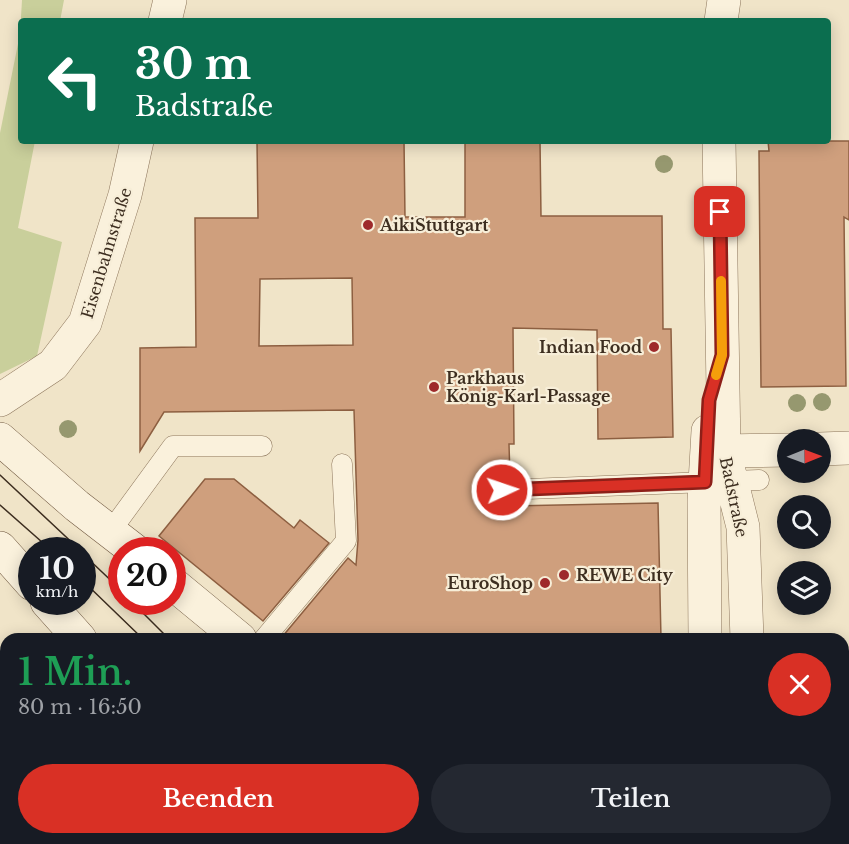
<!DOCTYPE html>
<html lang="de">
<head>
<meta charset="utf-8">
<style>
  :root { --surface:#171b24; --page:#242831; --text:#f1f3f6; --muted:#9ea1a6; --accent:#d93025 }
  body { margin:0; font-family:"Libre Baskerville",serif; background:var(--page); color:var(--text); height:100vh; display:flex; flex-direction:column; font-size:22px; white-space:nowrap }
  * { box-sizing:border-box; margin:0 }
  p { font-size:20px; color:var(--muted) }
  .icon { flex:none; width:33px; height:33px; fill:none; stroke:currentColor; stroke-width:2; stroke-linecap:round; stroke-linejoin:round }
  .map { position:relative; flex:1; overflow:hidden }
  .sheet { position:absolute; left:0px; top:633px; width:849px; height:212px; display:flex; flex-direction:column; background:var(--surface); border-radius:18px 18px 0 0; box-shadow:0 3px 15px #0003 }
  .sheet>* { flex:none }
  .hud { position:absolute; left:18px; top:18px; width:813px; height:126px; border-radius:6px; box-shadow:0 3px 15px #0003; background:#0b6e4f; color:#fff; overflow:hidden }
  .needle { width:39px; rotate:89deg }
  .tools { position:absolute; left:777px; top:429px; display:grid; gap:12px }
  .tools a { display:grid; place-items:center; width:54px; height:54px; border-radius:50%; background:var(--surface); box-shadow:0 3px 15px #0003; font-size:30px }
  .speed { position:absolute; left:18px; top:537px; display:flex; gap:12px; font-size:30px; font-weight:700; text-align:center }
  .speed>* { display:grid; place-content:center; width:78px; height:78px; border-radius:50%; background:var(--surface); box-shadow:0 3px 15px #0003; line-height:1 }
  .speed small { font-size:15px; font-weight:400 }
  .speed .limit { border:9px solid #d22; background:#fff; color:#111 }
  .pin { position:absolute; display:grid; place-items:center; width:51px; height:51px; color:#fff; margin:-26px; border-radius:12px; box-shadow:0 3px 9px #0006 }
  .me { position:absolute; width:66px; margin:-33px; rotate:87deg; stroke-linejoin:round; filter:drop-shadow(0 0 4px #0008) }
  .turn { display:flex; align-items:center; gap:21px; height:126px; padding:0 18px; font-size:27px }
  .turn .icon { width:78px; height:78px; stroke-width:2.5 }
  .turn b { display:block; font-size:42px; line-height:51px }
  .round { display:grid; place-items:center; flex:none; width:63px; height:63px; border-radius:32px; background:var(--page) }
  .head { display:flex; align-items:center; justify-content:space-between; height:102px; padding:0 18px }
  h1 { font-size:36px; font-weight:600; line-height:45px; color:#1e9e55 }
  .action { display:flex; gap:12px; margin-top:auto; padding:12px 18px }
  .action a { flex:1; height:69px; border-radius:36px; background:var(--accent); color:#fff; font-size:24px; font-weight:600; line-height:69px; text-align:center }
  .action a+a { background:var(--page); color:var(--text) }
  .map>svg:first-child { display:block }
  .green { fill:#c9cf9b }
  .building { fill:#cf9f7d; stroke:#8d5f41; stroke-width:1.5; fill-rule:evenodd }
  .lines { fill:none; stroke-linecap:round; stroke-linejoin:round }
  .lane-casing { stroke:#8d765c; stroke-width:21 }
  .street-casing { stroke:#8d765c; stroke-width:34 }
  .secondary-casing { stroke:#6f573f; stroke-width:34 }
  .lane { stroke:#faf1dc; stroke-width:20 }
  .street { stroke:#faf1dc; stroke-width:33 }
  .secondary { stroke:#faf1dc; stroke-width:33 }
  .tram { stroke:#3d2e20; stroke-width:1.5 }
  .tree { fill:#96986f }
  .route-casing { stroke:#8d1f18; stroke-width:15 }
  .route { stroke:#d93025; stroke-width:10 }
  .slow { stroke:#f59e0b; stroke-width:10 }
  .poi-dot { fill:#9e2a2b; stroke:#f7eed8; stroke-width:2 }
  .labels { text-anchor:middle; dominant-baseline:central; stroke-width:4.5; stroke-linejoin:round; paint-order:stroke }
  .poi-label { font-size:16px; font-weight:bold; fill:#3d2e20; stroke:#f7eed8; text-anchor:start }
  .street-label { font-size:16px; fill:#3d2e20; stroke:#f7eed8 }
</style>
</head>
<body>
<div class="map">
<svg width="849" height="844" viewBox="0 0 849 844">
  <rect width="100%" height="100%" fill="#f0e4c8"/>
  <path class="green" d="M22,0H64L60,21H21V141H35L18,228L62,242L37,356L0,374V133L20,34Z"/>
  <path class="building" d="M257,141H404L405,217H465V141H540L541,216H662L663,329H671L673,437L598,439L597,330L513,328L514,444H509L510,478L496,480L490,490L496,500L510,502V506L658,503L661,639H284L282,637L348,558L356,565L358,540L354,410L164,412L140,451V348L196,347L195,218H258ZM352,278L353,345L259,346L260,279Z
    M768,141H849V220L844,217L846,386L761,387L759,151H769Z
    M205,479H234L294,528L300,520L329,543L263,621L159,536Z"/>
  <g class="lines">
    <defs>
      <path id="lane" d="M502,490L759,480
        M110,532L173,446H262
        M264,639L346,541L342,464"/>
      <path id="street" d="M165,21L170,0
        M721,21L724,0
        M719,141L724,451L743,527L747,639
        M0,400L53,365L85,323L125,195L137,141
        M820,449L849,448
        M724,451L788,450
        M705,639L704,500L708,431
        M0,703L6,698
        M708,838V844
        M752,838V844"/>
      <path id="secondary" d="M0,439L77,506L134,550
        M0,548L32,584
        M172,583L240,639
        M47,602L80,639
        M256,838L261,844
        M484,838L491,844"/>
    </defs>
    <use href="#lane" class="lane-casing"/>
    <use href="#street" class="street-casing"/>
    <use href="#secondary" class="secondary-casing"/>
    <use href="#lane" class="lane"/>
    <use href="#street" class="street"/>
    <use href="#secondary" class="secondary"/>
    <path class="tram" d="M0,475L80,550
      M0,505L51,550
      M82,553L122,591
      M82,580L143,639
      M132,602L169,639
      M361,838L367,844
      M396,838L402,844"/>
  </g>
  <g class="tree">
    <circle cx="664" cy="164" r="9"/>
    <circle cx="822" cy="402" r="9"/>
    <circle cx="797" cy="403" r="9"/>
    <circle cx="68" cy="429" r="9"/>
  </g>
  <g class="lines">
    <defs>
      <path id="route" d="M502,490L705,482L709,400L722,355L720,212"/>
    </defs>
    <use href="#route" class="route-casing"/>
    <use href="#route" class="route"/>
    <path class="slow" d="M716,375L722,355L721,281"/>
  </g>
  <g class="poi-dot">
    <circle cx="368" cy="225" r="6"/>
    <circle cx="654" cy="347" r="6"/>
    <circle cx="434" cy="387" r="6"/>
    <circle cx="564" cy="575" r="6"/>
    <circle cx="545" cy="583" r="6"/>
  </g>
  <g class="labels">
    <g class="poi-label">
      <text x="380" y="225">AikiStuttgart</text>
      <text x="642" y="347" text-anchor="end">Indian Food</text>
      <text x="446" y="378">Parkhaus<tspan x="446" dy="18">König-Karl-Passage</tspan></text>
      <text x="576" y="575">REWE City</text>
      <text x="533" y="583" text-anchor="end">EuroShop</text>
    </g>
    <g class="street-label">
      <text transform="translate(106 253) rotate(-73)">Eisenbahnstraße</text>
      <text transform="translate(734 497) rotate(78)">Badstraße</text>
    </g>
  </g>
</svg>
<div class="tools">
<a><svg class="needle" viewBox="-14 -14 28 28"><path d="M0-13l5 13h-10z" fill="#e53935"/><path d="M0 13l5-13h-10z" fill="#9ea1a6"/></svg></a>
<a><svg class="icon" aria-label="search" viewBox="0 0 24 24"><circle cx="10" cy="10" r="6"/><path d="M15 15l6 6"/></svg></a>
<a><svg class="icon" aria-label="layers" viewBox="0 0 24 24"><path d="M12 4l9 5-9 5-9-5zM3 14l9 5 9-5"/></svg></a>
</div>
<div class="speed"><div>10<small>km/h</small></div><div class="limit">20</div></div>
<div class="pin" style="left:720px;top:212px;background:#d93025"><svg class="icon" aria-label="arrive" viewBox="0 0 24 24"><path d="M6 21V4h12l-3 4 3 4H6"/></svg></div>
<svg class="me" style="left:502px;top:490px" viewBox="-20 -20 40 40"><circle r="17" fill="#d93025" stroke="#fff" stroke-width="3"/><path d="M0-11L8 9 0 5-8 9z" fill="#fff"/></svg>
<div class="hud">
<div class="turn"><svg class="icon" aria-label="left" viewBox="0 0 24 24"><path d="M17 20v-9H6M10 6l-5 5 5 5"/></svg><div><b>30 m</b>Badstraße</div></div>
</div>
<section class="sheet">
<div class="head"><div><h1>1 Min.</h1><p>80 m · 16:50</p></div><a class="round" style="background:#d93025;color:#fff"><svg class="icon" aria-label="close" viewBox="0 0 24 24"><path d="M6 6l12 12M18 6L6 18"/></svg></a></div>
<div class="action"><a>Beenden</a><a>Teilen</a></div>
</section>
</div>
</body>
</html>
